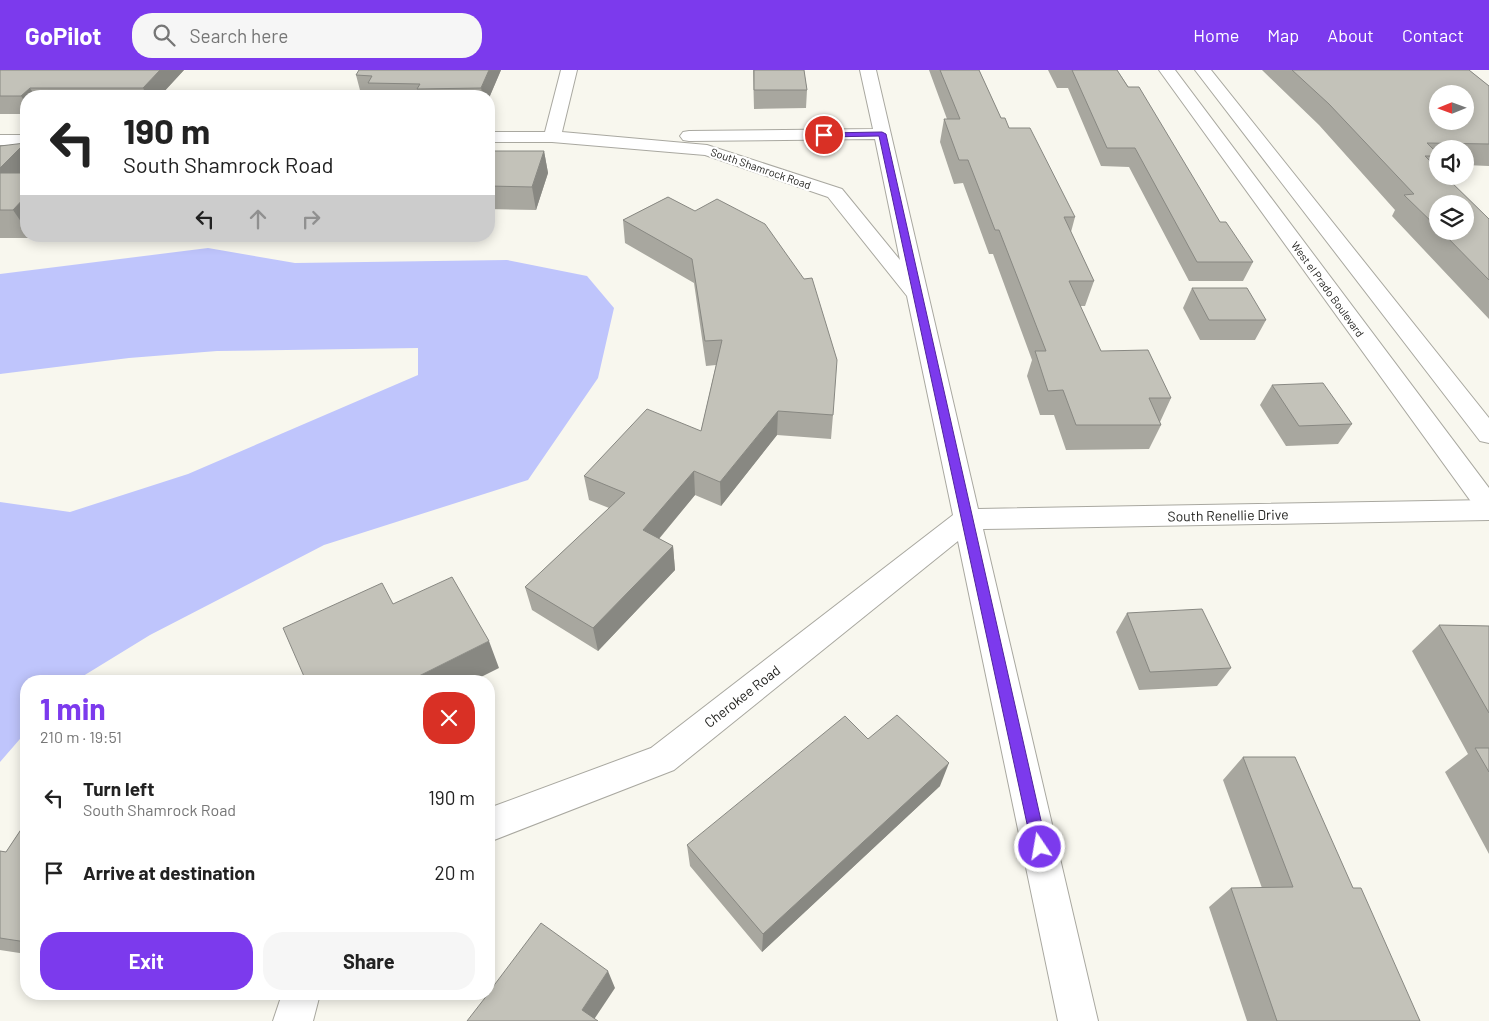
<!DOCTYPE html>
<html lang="en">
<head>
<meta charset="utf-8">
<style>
  :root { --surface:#fff; --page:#f6f6f6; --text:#222; --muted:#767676; --accent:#7c3aed }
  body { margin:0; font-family:Barlow,sans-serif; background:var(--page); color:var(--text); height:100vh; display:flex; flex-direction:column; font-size:19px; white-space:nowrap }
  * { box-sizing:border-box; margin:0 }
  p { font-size:16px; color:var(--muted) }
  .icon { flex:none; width:28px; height:28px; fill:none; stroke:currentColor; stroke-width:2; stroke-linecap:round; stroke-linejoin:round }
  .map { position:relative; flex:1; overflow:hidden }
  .details { position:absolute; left:20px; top:605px; width:475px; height:325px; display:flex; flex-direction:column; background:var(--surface); border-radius:20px; box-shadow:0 2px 12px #0003 }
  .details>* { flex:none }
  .guide { position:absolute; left:20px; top:20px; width:475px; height:152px; border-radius:20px; box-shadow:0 2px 12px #0003; background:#fff; color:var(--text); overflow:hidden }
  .needle { width:32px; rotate:269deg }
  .fabs { position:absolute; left:1429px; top:15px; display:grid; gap:10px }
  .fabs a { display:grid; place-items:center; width:45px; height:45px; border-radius:50%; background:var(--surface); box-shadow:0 2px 12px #0003; font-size:25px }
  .pin { position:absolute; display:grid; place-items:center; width:42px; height:42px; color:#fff; margin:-21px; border:2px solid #fff; border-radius:50%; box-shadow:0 1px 5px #0007 }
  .me { position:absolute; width:55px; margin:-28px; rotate:348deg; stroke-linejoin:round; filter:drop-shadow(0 0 4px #0008) }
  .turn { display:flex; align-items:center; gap:18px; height:105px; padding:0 20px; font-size:22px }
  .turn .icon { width:65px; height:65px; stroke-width:2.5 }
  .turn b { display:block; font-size:35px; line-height:42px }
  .lanes { display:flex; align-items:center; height:48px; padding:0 20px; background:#0003; justify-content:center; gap:25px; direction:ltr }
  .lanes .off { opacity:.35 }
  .round { display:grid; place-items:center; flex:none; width:52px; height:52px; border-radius:20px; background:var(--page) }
  .headline { display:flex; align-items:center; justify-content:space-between; height:85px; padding:0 20px }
  h1 { font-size:30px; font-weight:700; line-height:38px; color:var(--accent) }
  .primary-button { display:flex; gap:10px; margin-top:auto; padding:10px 20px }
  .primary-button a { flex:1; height:58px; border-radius:20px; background:var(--accent); color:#fff; font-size:20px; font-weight:700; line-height:58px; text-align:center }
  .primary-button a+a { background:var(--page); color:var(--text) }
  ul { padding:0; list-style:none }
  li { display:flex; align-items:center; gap:15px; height:75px; padding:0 20px }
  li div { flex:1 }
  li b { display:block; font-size:19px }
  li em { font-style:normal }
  header { display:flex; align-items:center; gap:30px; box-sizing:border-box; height:70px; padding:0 25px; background:var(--accent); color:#fff }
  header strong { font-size:24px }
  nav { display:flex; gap:28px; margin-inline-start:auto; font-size:18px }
  .search { width:350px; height:45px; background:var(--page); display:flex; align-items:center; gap:12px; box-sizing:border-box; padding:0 18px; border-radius:20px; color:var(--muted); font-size:19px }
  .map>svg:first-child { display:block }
  .water { fill:#bfc5fc }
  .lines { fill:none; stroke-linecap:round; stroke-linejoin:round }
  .minor-casing { stroke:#a9a8a0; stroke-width:2 }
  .tertiary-casing { stroke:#a9a8a0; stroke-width:2 }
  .minor { fill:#fff; fill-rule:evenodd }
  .tertiary { fill:#fff; fill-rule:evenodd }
  .wall { fill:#a8a79f; fill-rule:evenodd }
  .shaded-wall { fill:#888882 }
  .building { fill:#c3c2b9; stroke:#888882; fill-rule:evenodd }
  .route { fill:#7c3aed; stroke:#51269a }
  .labels { text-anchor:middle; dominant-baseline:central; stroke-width:4.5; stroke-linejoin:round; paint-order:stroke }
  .far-street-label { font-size:11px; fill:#1c1c19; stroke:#fff }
  .street-label { font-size:14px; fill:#1c1c19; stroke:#fff }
</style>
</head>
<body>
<header>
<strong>GoPilot</strong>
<div class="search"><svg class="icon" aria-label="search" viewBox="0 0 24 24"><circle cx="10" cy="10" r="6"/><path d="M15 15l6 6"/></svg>Search here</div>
<nav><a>Home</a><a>Map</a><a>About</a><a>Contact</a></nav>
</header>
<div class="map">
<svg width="1489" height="951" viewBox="0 0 1489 951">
  <rect width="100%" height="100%" fill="#f8f7ee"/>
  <path class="water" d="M208,178L295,193L507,190L587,206L614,238L598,308L528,410L324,475L150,565L75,611H26V662L0,692V432L70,442L188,404L418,305V278L217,281L129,288L0,304V204Z"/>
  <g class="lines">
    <defs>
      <path id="minor" d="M561,0H577L562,62L707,75L842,119L900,190L875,69L689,71L683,70L680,66L683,62L689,61L873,59L860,0H876L978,439L1489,430V450L983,459L1098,951H1058L958,471L674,700L489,772V738L651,678L953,445L907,226L828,127L705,85L552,72H489V62H545Z
        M0,65H26V75H0Z
        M282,924H320L313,951H273Z"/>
      <path id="tertiary" d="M1159,0H1175L1489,418V447L1480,444Z
        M1195,0H1211L1489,348V373L1480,371Z"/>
    </defs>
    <use href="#minor" class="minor-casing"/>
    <use href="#tertiary" class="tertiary-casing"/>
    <use href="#minor" class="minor"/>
    <use href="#tertiary" class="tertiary"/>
  </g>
  <path class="wall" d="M0,0H184L160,26H26V44H0Z
    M359,0H501L489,28V26H372L371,24H361L356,5Z
    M753,0H804L807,20L806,38L754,39Z
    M929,0H979L1001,48L1009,58L1075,147L1071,162L1094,211L1085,236H1080L1101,281L1171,328L1160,352L1161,355L1149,379L1066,380L1054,345H1040L1027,306L1032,290L993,184H989L963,113L954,114L940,72L944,49H947Z
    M1048,0H1117L1220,152L1253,192L1243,211H1189L1129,97L1101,96L1068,18H1057Z
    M1262,0H1469L1489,16V96L1465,95V79H1438V95H1435L1434,96L1489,149V249L1392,146L1395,140L1319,55ZM1438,134L1465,161H1438Z
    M26,75V166H33L32,168H0V76Z
    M489,81H544L548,103L536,140L489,139Z
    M668,127L833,345L831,369L777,365L721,436L695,425L659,469L673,476L675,500L598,581L532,540L525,517L609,438L589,430L584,406L701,361L716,295L706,296L694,213L625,173L623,150Z
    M1192,218L1266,250L1255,270H1200L1183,238Z
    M1272,315L1352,354L1338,374L1286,376L1260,335Z
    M1127,543L1231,598L1217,616L1139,620L1116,562Z
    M1439,555L1489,556V784L1445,702L1468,684L1412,581Z
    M868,669L940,716L762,882L690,796L687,775Z
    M1243,687L1353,818L1420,951H1247L1209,837L1231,818H1262L1223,710Z
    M26,752V884L0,880V781L6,782Z"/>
  <path class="shaded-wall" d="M160,0H184L160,26H147L143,18Z
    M489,0H501L489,28V26H483L481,18Z
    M30,18L35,26H26V34L21,26Z
    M25,73L26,75V117L0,112V98Z
    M544,81L548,103L536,140L532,117Z
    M26,126V159L13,140Z
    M778,341L777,365L721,436L720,412Z
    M694,401L695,425L646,484L643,460Z
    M673,476L675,500L598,581L593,558Z
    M489,571L499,598L473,611H409Z
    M949,693L940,716L762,882L763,864Z
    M608,901L615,918L593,951L582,940Z"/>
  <path class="building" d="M0,0H160L143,18H30L21,26H0Z
    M359,0H489L481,18L417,19L420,14L368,13L372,6L356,5Z
    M754,0H804L807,20H754Z
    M940,0H979L1001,48H1005L1009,58H1030L1075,147H1064L1094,211H1069L1101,281L1148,280L1171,328H1149L1161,355H1076L1063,320L1048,321L1035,281H1046L999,160H995L968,90H959L944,49H960Z
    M1072,0H1117L1128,17H1139L1220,152H1226L1253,192H1197L1135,78H1107Z
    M1292,0H1469L1489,16V74L1427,73L1438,84V86H1425L1438,99V106H1445L1489,149V210L1441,161H1465V134H1438V158L1404,125L1414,124L1329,34ZM1438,24H1465V51H1438Z
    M25,73L0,98V76Z
    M489,81H544L532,117L489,116Z
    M0,103H26V126L13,140H0Z
    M668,127L695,141L717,129L765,154L804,209L812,208L837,290L833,345L778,341L720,412L694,401L643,460L673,476L593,558L525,517L625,423L584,406L647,339L701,361L722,270L705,271L692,189L623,150Z
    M1192,218H1247L1266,250H1209Z
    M1323,313L1352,354L1299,356L1272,315Z
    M452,507L489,571L409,611H306L283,558L382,513L393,534Z
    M1202,539L1231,598L1150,602L1127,543Z
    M1439,555L1489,556V643Z
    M897,645L949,693L763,864L687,775L845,646L868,669Z
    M1475,678H1489V702Z
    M1243,687H1295L1353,818H1361L1420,951H1277L1231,818L1293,817Z
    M26,752V872L0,868V781L6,782Z
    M541,853L608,901L582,940L598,951H467L488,924H489V922Z"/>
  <path class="route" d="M882,62L886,64L1047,777L1045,782L1040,784L1034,782L1032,777L879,66L824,67L821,65L824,63Z"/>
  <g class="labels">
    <g class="far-street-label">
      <text transform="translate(761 98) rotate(19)">South Shamrock Road</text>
      <text transform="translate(1328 219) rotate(54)">West el Prado Boulevard</text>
    </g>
    <g class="street-label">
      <text transform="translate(1228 445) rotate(-1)">South Renellie Drive</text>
      <text transform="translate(742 626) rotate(-38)">Cherokee Road</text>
    </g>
  </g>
</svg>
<div class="fabs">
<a><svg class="needle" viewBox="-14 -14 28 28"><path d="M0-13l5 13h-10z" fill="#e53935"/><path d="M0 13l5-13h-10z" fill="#767676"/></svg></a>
<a><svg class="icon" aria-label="sound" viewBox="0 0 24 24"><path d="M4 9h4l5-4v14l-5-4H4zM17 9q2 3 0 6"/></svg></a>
<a><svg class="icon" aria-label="layers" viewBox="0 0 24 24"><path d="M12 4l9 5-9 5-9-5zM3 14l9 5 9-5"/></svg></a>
</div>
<div class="pin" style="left:824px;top:65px;background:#d93025"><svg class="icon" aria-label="arrive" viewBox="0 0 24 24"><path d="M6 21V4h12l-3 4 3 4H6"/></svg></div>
<svg class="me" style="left:1040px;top:777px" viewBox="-20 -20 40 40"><circle r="17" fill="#7c3aed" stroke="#fff" stroke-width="3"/><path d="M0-11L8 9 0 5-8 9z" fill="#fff"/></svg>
<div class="guide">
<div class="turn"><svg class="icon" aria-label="left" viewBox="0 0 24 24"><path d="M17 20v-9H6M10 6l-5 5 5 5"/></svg><div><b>190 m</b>South Shamrock Road</div></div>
<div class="lanes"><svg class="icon" aria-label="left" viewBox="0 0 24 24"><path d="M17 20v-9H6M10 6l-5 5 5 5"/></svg><svg class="icon off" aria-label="ahead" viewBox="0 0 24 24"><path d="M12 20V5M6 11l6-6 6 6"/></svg><svg class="icon off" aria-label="right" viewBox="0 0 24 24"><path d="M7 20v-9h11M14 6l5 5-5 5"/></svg></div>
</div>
<section class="details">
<div class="headline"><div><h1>1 min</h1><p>210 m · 19:51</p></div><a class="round" style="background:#d93025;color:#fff"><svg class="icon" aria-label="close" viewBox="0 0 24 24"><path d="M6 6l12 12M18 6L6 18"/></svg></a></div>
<ul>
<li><svg class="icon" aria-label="left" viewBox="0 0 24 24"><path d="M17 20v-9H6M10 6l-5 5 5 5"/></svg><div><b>Turn left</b><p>South Shamrock Road</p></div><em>190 m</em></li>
<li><svg class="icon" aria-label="arrive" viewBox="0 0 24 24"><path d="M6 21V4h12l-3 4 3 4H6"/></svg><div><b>Arrive at destination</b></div><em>20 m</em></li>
</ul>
<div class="primary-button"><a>Exit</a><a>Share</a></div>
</section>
</div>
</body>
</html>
